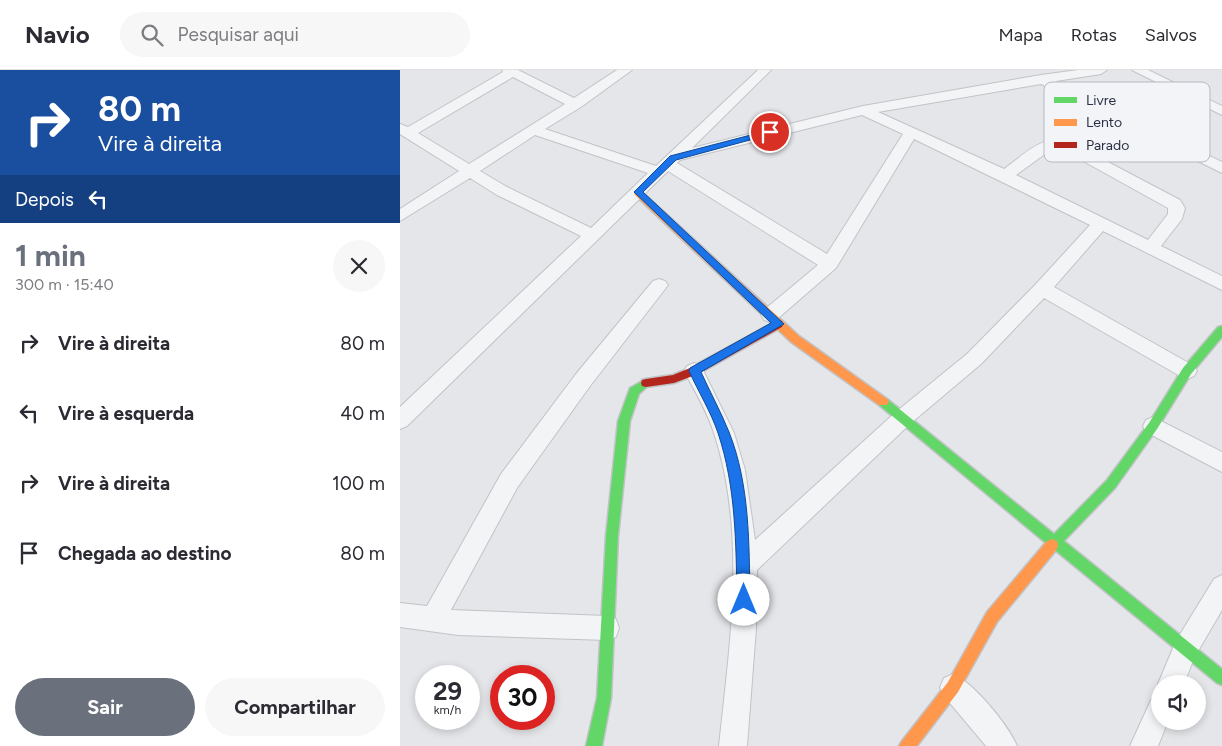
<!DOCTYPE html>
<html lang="pt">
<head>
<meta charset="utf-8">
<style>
  :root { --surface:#fff; --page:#f7f7f7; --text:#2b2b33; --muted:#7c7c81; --line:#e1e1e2; --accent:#6b707d }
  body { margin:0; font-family:Figtree,sans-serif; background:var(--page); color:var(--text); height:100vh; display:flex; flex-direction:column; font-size:19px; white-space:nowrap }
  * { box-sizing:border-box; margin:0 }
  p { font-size:16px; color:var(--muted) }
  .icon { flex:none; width:28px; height:28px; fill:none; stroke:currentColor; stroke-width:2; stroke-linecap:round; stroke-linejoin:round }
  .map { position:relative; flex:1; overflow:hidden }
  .sheet { display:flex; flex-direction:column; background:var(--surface); width:400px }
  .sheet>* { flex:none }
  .guide { background:#1a4fa0; color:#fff; overflow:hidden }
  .tools { position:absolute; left:751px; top:605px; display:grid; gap:10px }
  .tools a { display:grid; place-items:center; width:55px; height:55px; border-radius:50%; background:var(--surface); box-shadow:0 2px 8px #0003; font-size:25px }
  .speed { position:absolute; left:15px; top:595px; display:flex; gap:10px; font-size:25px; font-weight:700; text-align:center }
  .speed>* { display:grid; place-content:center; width:65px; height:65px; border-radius:50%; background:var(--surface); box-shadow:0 2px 8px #0003; line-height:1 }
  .speed small { font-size:12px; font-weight:400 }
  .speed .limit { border:8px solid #d22; background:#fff; color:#111 }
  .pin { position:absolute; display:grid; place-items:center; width:42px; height:42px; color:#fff; margin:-21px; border:2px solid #fff; border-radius:50%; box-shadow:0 1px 5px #0007 }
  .me { position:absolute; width:55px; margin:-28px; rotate:0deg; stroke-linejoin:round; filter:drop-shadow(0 0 4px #0008) }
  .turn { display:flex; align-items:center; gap:18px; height:105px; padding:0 15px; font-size:22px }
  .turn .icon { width:65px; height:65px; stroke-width:2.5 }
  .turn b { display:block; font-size:35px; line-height:42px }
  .then { display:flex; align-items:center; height:48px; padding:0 15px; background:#0003; gap:10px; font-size:19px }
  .round { display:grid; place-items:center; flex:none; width:52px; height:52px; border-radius:26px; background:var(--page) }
  .overview { display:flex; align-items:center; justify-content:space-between; height:85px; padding:0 15px }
  h1 { font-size:30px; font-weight:700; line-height:38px; color:var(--accent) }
  .action { display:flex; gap:10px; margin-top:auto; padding:10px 15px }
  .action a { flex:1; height:58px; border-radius:30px; background:var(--accent); color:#fff; font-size:20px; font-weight:700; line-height:58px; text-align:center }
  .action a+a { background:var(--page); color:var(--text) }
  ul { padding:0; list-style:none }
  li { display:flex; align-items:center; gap:15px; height:70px; padding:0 15px }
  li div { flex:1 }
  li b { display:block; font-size:19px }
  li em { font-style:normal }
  header { display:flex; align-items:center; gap:30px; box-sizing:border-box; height:70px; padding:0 25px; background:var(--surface); border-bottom:1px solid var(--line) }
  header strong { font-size:24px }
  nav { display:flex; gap:28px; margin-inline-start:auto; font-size:18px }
  .search { width:350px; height:45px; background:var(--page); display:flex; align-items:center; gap:12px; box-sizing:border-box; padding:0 18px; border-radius:28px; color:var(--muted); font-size:19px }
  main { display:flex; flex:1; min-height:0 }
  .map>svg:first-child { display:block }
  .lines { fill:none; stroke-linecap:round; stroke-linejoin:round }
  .street-casing { stroke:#c1c3c7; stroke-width:2 }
  .fast-casing { stroke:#c1c3c7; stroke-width:3 }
  .slow-casing { stroke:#c1c3c7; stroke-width:3 }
  .jam-casing { stroke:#c1c3c7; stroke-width:3 }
  .street { fill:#f3f4f6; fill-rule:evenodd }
  .fast { fill:#63d668; fill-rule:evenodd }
  .slow { fill:#ff974d; fill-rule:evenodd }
  .jam { fill:#b3261e; fill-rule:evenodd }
  .route { fill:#1a73e8; stroke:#114b97 }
  .key { fill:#f2f4f8; stroke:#b6b9c2; stroke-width:1 }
  .key-label { font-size:14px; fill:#2a3043 }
</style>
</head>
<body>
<header>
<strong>Navio</strong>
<div class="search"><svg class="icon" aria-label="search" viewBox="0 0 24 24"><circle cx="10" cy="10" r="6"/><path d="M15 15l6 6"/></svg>Pesquisar aqui</div>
<nav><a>Mapa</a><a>Rotas</a><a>Salvos</a></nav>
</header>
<main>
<section class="sheet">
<div class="guide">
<div class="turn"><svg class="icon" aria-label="right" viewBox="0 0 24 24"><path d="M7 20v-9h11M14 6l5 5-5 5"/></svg><div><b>80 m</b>Vire à direita</div></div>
<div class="then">Depois<svg class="icon" aria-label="left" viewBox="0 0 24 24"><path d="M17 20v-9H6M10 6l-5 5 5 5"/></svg></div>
</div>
<div class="overview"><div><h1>1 min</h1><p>300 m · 15:40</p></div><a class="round"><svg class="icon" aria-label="close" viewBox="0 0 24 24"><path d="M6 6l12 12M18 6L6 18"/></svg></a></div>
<ul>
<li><svg class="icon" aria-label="right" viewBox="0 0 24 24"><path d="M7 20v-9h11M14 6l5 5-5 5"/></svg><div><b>Vire à direita</b></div><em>80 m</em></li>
<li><svg class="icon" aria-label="left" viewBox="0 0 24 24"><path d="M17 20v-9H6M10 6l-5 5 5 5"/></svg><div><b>Vire à esquerda</b></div><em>40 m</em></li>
<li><svg class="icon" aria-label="right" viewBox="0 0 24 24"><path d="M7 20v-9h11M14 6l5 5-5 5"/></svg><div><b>Vire à direita</b></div><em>100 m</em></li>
<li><svg class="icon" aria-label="arrive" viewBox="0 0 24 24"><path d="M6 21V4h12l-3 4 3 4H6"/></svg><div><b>Chegada ao destino</b></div><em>80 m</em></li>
</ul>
<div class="action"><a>Sair</a><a>Compartilhar</a></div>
</section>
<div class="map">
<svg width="822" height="676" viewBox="0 0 822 676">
  <rect width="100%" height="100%" fill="#e4e6e9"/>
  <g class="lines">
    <defs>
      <path id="street" d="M102,0H118L174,28L217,0H232L181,37L145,59L256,96L358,0H371L292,78L463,36L641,5L678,0H707L701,4L656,11L822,92V103L641,14L478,42L604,99C624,85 642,64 668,71L780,130L785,138L782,149L761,176L822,206V220L703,161L654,217L794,296L797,301L794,306L787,309L780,306L644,228L581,294L511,353L357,500L356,558L347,676H319C330,572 347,464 314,363C307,341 295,321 284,301L287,296L294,293L301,296L334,363L345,400L355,470L497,341L567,284L636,214L690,155L514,69L436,198L376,250L370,252L364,250L361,245L364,240L418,195L268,101L7,356L0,359V337L181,166L97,125L70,108L0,151V139L59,101L0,64V54L8,57L103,2ZM113,7L165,34L69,94L18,63ZM462,45L503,64L427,184L277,93L280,90ZM135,65L248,103L191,158L107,117L80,101ZM656,76L768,138V144L748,170L616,105Z
        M732,0H748L822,36V45Z
        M259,209L265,211L268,215L265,219L190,316L117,418L51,540L207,546L216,549L219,558L216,567L207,570L58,565L0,557V533L27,536L101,404L176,304L253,211Z
        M753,347L822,382V402L746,362L743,356L746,350Z
        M822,505V540L794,588L784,614H760V619L758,614L776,571L814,509Z
        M553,604C574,613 608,655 617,676H586L544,626L540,617L544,608Z
        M760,626V651H768L758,676H730L751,630Z"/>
      <path id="fast" d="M822,256V267L791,304L757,359L715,418L664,471L822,599V615L817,613L655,480L652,481L647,479L646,473L479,335L477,332L479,329H487L654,464L707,410L749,353L783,298L818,257Z
        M246,309L250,310L251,313L239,324L230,351L218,466L211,628L202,676H186L197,628L206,466L218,351L230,318Z"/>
      <path id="slow" d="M238,120L241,121L399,266L487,329L489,332L487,335H479L391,272L235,125L234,123Z
        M652,469L657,471L658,475L657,479L597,552L558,622L517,676H499L502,671L548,612L587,542L647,471Z"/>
      <path id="jam" d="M378,250L382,251L383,254L382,257L298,304L274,313L246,317L242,316L241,313L242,310L246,309L273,305L290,298Z"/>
    </defs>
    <use href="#street" class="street-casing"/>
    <use href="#fast" class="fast-casing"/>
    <use href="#slow" class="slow-casing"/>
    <use href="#jam" class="jam-casing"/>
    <use href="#street" class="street"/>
    <use href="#fast" class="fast"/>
    <use href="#slow" class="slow"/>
    <use href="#jam" class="jam"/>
  </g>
  <path class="route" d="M370,60L374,62L372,64L276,90L243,122L384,254L301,302C310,322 321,342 329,362C350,415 349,474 350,530L348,534L344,536L339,534L337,530C336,473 336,417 318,363C311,342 298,321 289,301L290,298L371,253L234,122L270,86Z"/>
  <rect x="644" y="12" width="166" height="80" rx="8" class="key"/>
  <rect x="654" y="27" width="23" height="6" fill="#63d668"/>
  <rect x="654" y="49" width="23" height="7" fill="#ff974d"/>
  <rect x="654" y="72" width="23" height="6" fill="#b3261e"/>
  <g class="key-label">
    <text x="686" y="35">Livre</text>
    <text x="686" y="57">Lento</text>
    <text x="686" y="80">Parado</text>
  </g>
</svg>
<div class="tools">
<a><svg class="icon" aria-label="sound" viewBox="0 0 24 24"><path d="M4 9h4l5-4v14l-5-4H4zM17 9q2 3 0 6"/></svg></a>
</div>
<div class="speed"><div>29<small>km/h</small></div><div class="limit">30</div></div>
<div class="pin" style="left:370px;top:62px;background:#d93025"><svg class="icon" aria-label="arrive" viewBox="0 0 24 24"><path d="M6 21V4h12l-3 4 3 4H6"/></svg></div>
<svg class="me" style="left:344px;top:530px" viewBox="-20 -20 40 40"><circle r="19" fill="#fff"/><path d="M0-13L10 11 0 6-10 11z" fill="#1a73e8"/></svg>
</div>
</main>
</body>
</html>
